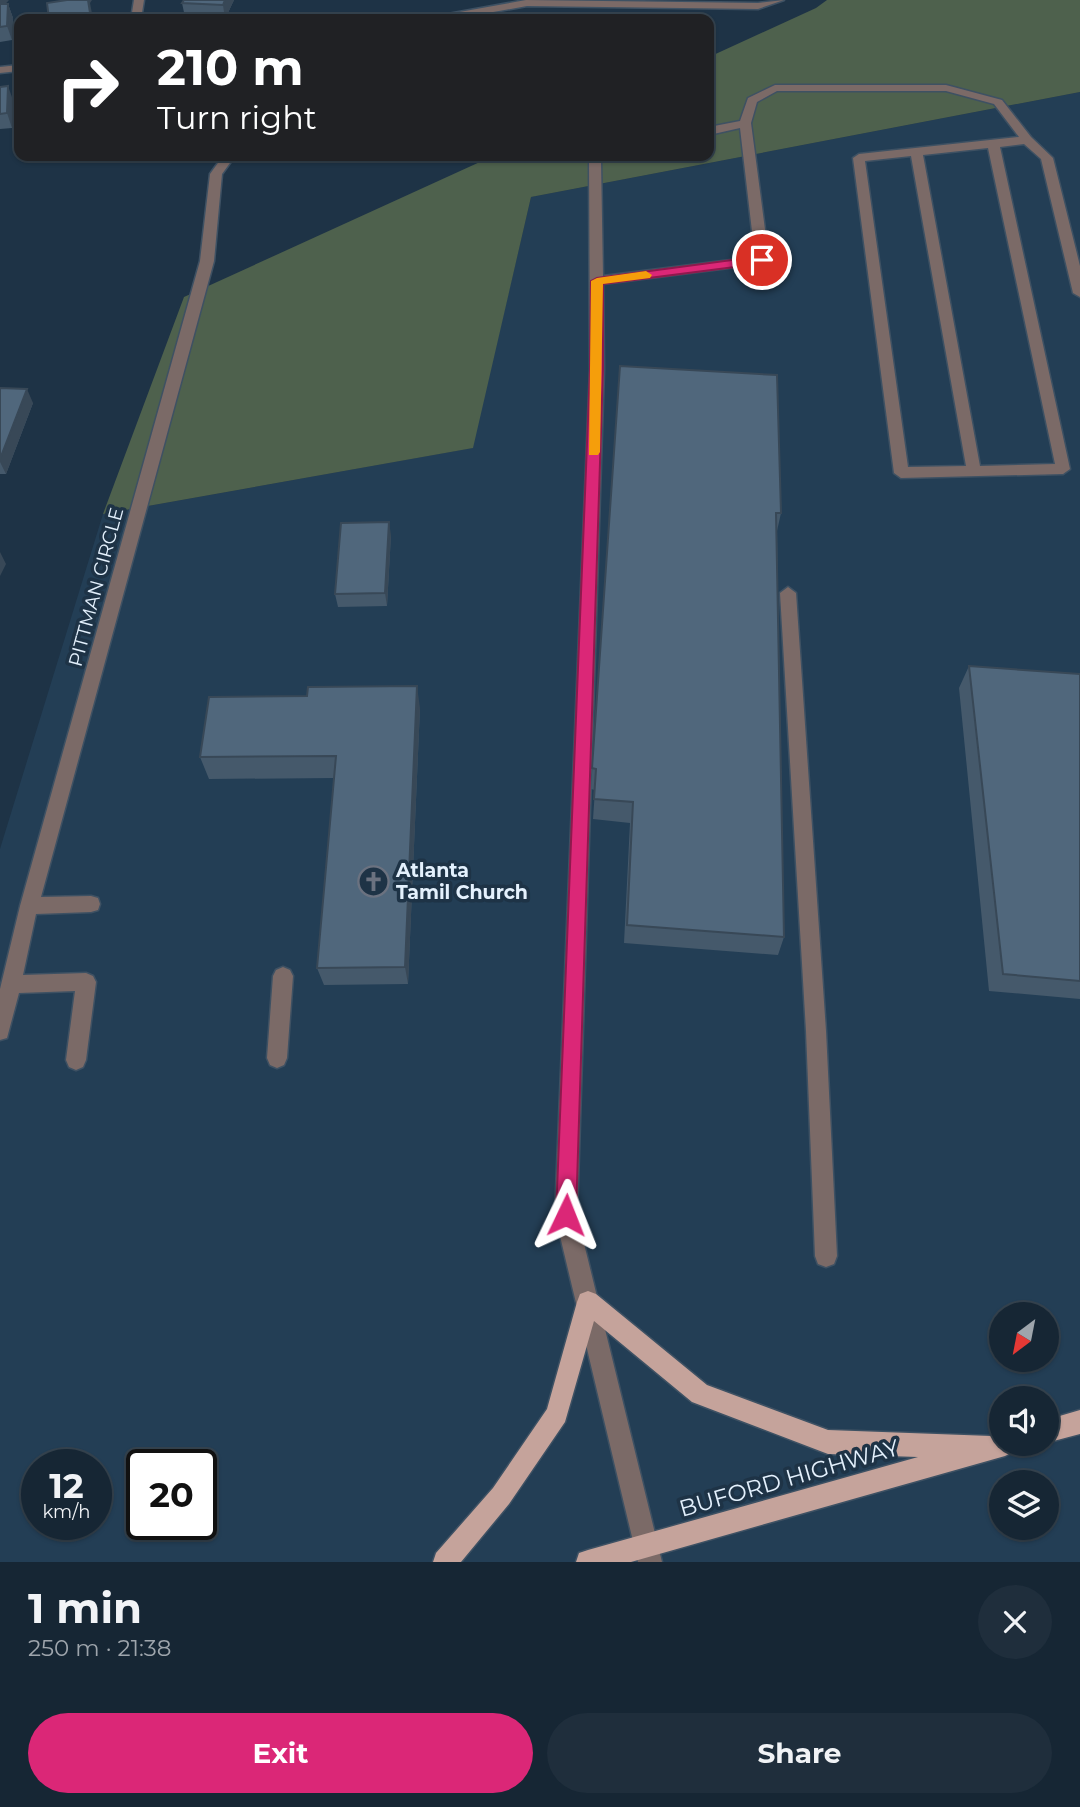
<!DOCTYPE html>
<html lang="en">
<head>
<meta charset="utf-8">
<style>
  :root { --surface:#162634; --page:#1f2e3c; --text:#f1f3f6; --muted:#9ea5ac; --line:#35434f; --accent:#db2777 }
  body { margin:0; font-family:Montserrat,sans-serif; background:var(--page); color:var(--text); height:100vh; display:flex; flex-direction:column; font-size:26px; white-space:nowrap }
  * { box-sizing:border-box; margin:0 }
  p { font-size:23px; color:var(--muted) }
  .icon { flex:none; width:38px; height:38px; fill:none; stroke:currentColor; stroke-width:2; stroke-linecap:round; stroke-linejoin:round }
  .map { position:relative; height:1562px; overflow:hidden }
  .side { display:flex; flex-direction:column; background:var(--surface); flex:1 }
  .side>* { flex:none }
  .top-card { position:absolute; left:14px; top:14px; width:700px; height:147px; border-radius:14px; box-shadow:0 2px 5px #0004,0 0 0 2px var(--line); background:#202124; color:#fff; overflow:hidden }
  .needle { width:46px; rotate:212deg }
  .controls { position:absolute; left:989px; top:1302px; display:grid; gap:14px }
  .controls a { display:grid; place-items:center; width:70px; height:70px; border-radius:50%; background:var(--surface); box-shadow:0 2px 5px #0004,0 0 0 2px var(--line); font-size:35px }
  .speed { position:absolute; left:21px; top:1449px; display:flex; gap:14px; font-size:35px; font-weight:700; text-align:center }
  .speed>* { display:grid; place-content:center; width:91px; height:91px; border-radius:50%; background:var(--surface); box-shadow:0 2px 5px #0004,0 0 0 2px var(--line); line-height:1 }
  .speed small { font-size:18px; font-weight:400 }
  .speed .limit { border:4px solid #111; border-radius:10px; background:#fff; color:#111 }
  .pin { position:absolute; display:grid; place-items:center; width:60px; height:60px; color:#fff; margin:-30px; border:4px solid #fff; border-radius:50%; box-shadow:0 2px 7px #0007 }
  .me { position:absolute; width:77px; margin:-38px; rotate:2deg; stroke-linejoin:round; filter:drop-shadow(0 0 5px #0008) }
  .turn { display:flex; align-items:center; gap:24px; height:147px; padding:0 28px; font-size:32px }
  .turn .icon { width:91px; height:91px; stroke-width:2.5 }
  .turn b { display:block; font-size:49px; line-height:60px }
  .round { display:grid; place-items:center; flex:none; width:74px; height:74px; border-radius:37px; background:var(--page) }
  .overview { display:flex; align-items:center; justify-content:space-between; height:119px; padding:0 28px }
  h1 { font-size:42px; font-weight:700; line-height:52px }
  .action { display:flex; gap:14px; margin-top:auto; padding:14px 28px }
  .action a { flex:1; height:80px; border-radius:42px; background:var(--accent); color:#fff; font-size:28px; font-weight:700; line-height:80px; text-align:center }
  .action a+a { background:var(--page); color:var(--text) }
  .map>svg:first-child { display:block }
  .built { fill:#233e55; fill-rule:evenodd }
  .green { fill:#4e614d }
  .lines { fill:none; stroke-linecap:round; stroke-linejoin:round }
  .minor-casing { stroke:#3e5163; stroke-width:3 }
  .major-casing { stroke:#3e5163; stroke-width:3 }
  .minor { fill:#7b6a67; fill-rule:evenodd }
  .major { fill:#c5a39b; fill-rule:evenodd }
  .wall { fill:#45596b }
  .shaded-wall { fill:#384857 }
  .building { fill:#50677c; stroke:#384857; stroke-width:2 }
  .route { fill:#db2777; stroke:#8e194d; stroke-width:2 }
  .slow { fill:#f59e0b }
  .labels { text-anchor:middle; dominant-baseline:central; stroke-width:7; stroke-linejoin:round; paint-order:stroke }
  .street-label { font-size:19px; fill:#e4f1fd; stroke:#1e3346 }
  .poi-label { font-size:19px; font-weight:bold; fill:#e4f1fd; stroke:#1e3346; text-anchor:start }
  .near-street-label { font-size:23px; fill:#e4f1fd; stroke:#1e3346 }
</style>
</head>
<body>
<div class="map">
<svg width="1080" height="1562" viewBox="0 0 1080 1562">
  <rect width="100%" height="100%" fill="#1e3346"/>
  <path class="built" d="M1080,92V1562H0V849L103,514L472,448L531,197ZM1001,1314H1046V1360H1001ZM1001,1398H1046V1444H1001ZM37,1465H96V1524H37ZM142,1465H201V1524H142ZM1001,1482H1046V1528H1001Z"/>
  <path class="green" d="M827,0H1080V92L531,197L473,448L103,514L184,297L493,156H709V57L816,8Z"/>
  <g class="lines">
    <defs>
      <path id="minor" d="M134,0H144L141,19H131Z
        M526,0L758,3L784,0L758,9L527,6L454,19H432L437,16Z
        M19,65V71L0,73V67Z
        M775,85H946L1002,100L1031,137L1053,158L1080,266V297L1073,293L1041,159L1024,144L1000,147L1070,469L1063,474L901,478L894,473L853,158L859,154L1019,137L994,104L946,91H777L757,102L751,123L769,260L767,263L603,284L604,369L577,1215L662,1562H638L555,1215L590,369L589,158L590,156H611L601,160L603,276L755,257L740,128L709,135V127L740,121L748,98ZM988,148L1055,464L980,466L923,155ZM911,156L966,466L908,467L865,161Z
        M223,156H235L222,174L214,261L41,897L91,896L98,898L100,904L98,910L91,912L36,914L23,975L86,973L93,976L96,982L86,1060L83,1067L76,1070L69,1067L66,1060L75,991L19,993L7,1038L0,1040V989L20,906L200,261L210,174Z
        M788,587L796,593L826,1031L837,1256L834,1264L826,1267L818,1264L815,1256L806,1031L780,593Z
        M283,967L290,970L293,976L287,1058L284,1065L277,1068L270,1065L267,1058L273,976L276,970Z"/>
      <path id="major" d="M588,1291L596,1294L707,1385L828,1430L991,1436L1001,1434V1444H1017L1013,1452L1005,1456L631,1562H576L579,1553L588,1550L918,1457L828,1454L692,1402L594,1321L565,1422L509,1504L461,1562H433L436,1553L493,1488L547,1409L577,1302L580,1294Z
        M1080,1410V1434L1046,1443V1420Z"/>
    </defs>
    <use href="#minor" class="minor-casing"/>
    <use href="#major" class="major-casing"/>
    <use href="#minor" class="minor"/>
    <use href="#major" class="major"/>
  </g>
  <path class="wall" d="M0,0L6,4H8L13,18L12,40L0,42Z
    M234,0L225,19L185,17L182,3Z
    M0,87L13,100L12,128L0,129Z
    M620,366L781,513L777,531L784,937L778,955L624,943L630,823L593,819L595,790L591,789Z
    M0,388L33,403L6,474H0Z
    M391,535L387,606L338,607L335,594Z
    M969,666L1080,674V999L989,991L959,688Z
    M420,708L408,984L324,985L317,968L334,778L209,779L200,757Z"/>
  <path class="shaded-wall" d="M0,0H9L0,10Z
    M88,0H92L90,3L93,19H91Z
    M225,0H234L225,19L223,5Z
    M8,4L13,18L12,40L7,26Z
    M8,86L13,100L12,128L7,113Z
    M27,389L33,403L6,474L0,462V459Z
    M389,522L391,535L387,606L385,593Z
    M0,552L6,564L0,576Z
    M417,686L420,708L408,984L405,967Z"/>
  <path class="building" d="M67,0H88L91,19H49L47,3Z
    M184,0H225L223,5L182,3Z
    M0,4H8L7,26L0,27Z
    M8,86L7,113L0,114V87Z
    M620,366L777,375L781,513H776L784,937L627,925L633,802L594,799L596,769L592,768Z
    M0,388L27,389L0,459Z
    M389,522L385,593L335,594L341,523Z
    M969,666L1080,674V981L1003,974Z
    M417,686L405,967L317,968L336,756L200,757L209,697L307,696L308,687Z"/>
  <path class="route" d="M762,256L768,260L766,263L603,284V369L576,1215L573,1222L566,1225L559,1222L556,1215L590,369L591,281L597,278Z"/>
  <path class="slow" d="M646,271L652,275L650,278L603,284L600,452L598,455H589L591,281L597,278Z"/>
  <defs>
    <symbol id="church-ring" viewBox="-11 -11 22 22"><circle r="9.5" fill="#1e3346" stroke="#6b7280" stroke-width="1.5"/><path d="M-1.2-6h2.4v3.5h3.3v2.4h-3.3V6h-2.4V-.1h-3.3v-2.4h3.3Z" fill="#6b7280"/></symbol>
  </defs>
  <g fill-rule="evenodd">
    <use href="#church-ring" x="356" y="864" width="35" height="35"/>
  </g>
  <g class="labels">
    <g class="street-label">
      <text transform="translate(96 587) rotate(-75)">PITTMAN CIRCLE</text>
    </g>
    <g class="poi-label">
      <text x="396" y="870">Atlanta<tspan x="396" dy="22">Tamil Church</tspan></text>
    </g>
    <g class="near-street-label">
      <text transform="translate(789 1478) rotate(-16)">BUFORD HIGHWAY</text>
    </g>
  </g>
</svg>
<div class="controls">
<a><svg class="needle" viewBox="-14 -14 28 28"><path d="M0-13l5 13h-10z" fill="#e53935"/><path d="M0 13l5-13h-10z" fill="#9ea5ac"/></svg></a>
<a><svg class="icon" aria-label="sound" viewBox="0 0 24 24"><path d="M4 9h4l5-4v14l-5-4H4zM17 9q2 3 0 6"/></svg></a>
<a><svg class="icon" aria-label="layers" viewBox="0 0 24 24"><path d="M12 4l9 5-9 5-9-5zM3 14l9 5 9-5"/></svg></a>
</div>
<div class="speed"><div>12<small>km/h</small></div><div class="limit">20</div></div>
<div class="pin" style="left:762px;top:260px;background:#d93025"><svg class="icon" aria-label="arrive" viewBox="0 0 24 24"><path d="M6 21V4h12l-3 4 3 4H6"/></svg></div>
<svg class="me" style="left:566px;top:1215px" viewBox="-20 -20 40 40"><path d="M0-17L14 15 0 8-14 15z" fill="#db2777" stroke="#fff" stroke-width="4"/></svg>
<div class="top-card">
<div class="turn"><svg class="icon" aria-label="right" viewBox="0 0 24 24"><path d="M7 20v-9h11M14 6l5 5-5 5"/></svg><div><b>210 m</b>Turn right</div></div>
</div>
</div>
<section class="side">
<div class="overview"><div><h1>1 min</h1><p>250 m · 21:38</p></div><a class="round"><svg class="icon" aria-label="close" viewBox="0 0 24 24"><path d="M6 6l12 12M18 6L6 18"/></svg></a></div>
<div class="action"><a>Exit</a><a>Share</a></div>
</section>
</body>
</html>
